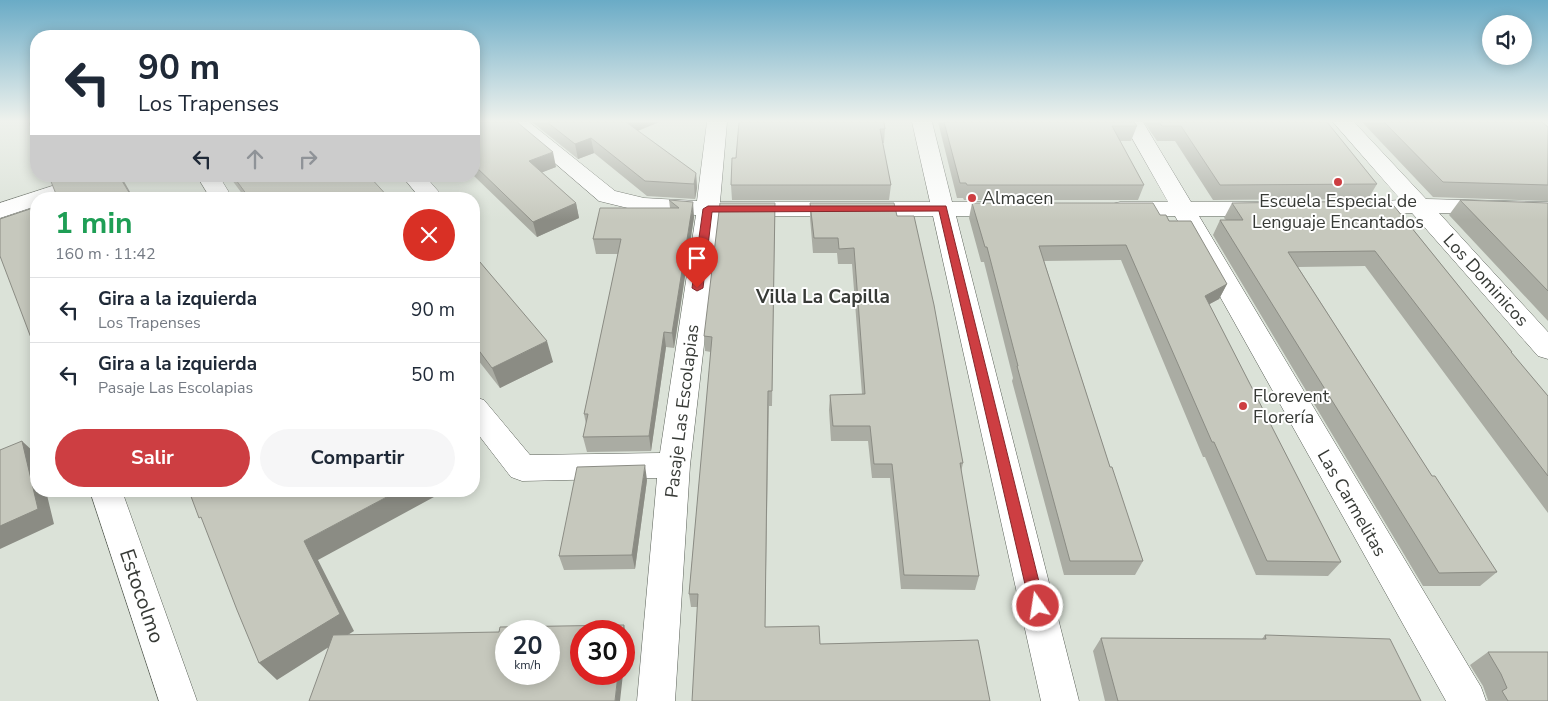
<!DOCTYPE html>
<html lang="es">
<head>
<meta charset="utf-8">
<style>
  :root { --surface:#fff; --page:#f6f6f7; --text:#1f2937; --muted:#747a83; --line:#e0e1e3; --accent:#cd3e42 }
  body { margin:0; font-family:"Nunito Sans",sans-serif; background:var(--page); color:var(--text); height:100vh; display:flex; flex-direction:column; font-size:19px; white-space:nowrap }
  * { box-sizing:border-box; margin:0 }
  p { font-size:16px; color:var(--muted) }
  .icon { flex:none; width:28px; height:28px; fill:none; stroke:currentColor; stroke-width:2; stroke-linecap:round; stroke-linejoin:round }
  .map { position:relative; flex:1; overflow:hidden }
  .sheet { position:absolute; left:30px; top:192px; width:450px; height:305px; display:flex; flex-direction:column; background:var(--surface); border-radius:20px; box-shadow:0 2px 12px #0003 }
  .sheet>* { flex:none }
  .hud { position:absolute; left:30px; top:30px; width:450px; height:152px; border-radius:20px; box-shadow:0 2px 12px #0003; background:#fff; color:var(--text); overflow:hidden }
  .tools { position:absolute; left:1482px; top:15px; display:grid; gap:10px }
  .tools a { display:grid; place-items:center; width:50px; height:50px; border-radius:50%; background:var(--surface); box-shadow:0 2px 12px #0003; font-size:25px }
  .speed { position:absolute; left:495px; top:620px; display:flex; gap:10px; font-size:25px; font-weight:700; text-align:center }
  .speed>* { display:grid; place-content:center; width:65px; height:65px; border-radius:50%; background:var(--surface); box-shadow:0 2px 12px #0003; line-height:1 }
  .speed small { font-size:12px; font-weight:400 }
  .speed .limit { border:8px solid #d22; background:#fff; color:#111 }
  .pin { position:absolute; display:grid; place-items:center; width:42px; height:42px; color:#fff; margin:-51px -21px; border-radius:50% 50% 50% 0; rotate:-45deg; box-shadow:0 0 5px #0007 }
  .pin .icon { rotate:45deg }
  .me { position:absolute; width:55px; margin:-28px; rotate:347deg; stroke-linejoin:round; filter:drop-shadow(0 0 4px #0008) }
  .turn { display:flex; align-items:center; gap:18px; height:105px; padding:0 25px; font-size:22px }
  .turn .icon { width:65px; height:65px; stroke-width:2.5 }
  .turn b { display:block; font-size:35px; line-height:42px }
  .lanes { display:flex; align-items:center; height:48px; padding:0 25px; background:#0003; justify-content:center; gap:25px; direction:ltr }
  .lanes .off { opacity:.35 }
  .round { display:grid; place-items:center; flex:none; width:52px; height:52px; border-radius:26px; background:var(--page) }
  .headline { display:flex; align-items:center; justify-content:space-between; height:85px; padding:0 25px }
  h1 { font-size:30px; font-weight:700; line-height:38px; color:#1e9e55 }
  .cta { display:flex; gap:10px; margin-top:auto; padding:10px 25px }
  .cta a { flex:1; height:58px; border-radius:30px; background:var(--accent); color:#fff; font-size:20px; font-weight:700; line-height:58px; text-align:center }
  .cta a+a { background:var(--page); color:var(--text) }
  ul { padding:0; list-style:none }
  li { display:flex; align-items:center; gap:15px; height:65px; padding:0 25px; border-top:1px solid var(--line) }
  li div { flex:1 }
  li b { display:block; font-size:19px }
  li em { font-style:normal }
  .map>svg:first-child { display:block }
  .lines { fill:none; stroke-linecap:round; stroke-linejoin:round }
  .minor-casing { stroke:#5b6159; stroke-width:1 }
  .minor { fill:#fff; fill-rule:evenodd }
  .wall { fill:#aaaca3 }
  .shaded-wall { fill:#8b8c84 }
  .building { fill:#c6c8bd; stroke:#8b8c84; fill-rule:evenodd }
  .route { fill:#cd3e42; stroke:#85282b }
  .poi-dot { fill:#cd3e42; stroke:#fff; stroke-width:2 }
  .labels { text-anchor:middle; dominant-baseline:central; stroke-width:4; stroke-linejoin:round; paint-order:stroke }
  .poi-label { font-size:18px; fill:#373a36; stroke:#fff; text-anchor:start }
  .street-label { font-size:18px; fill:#373a36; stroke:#fff }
  .neighbourhood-label { font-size:19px; font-weight:bold; fill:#373a36; stroke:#fff }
  .near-street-label { font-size:21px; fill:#373a36; stroke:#fff }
</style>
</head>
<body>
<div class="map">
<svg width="1548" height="701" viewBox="0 0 1548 701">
  <rect width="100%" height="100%" fill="#dbe2d8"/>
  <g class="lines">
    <defs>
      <path id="minor" d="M507,122H529L615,191L644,198L697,201L707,122H727L720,202H930L912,122H932L952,202H1009L1017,204L1021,209L1017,214L1009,216H956L1079,701H1041L933,216H719L690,465L675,701H637L657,478L522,481L511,477L474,429V397L484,400L530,455L660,453L696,215L644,212L599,201Z
        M1123,122H1143L1191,202H1267L1275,204L1279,209L1275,214L1267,216H1199L1481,687L1486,701H1446L1175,216H1120L1112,214L1108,209L1112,204L1120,202H1168Z
        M1333,122H1354L1426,199L1548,202V216L1439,213L1548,332V359L1538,356L1412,213L1357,215L1349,213L1346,208L1349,203L1401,200Z
        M83,176H116L113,181L60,199H36V206L0,218V203Z
        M197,176H219L233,199H211Z
        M402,176H425L445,199H421Z
        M90,491H122L197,701H159Z"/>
    </defs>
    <use href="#minor" class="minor-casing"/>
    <use href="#minor" class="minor"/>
  </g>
  <path class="wall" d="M474,122L556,167L542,172L576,203L579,218L537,237L474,176Z
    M532,122H659L638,131L696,173L697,188L695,199L647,196L594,153L578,159Z
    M739,122L885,129L884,143H882L891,185L889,200H732L731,185L736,158Z
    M938,122H1134L1137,126L1131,141H1120L1144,185L1138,200H964L963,198H957Z
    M1144,122H1327L1377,184L1368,199L1213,200L1175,141H1157Z
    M1362,122H1542L1548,127V201L1433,197Z
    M229,176H369L390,199H246Z
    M669,200L694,217L674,348L666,347L651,451L587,452L583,437L586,424L584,414L618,254H596L593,239L670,208Z
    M1460,200L1548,203V321L1449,215Z
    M1390,201L1512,352L1511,353L1548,396V513L1365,266L1298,267L1432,476L1497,572L1480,586H1423L1213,235L1220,220H1226L1224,218L1232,203Z
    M775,203L772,406H769L765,627L820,644L990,701L697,607H691L689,594L711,352L705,351L704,336Z
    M810,203L897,216L963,463L961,472L979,576L975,590L901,589L890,478H872L868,441H831L829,410L830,395L862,394L852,264H838L837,253H813L810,218Z
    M972,203L1160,215L1169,221L1227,284L1219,299L1209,304L1341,562L1328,576L1256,575L1205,457H1203L1121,260L1044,261L1110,467L1143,561L1135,575H1064L1012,381L1013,378L984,262H981L969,218Z
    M474,255L553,362L500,388L474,355Z
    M647,480L635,569L564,570L559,556Z
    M1265,635L1421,701H1105L1093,651L1101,638L1262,639Z
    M1488,652L1548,701H1486L1488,700L1483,686L1470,665Z"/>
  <path class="shaded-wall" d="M625,122H659L627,135Z
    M591,138L594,153L578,159L575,144Z
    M553,152L556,167L533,176L529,161Z
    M696,173L697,188L695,199L694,184Z
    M119,176H121L134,199H133Z
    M693,202L694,217L674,348L672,333Z
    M576,203L579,218L537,237L533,222Z
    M1227,284L1219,299L1197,311L1205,296Z
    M664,332L666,347L651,451L649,436Z
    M547,341L553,362L500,388L492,368Z
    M22,441L36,454V491H46L54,524L0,549V526Z
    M645,465L647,480L635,569L632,555Z
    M398,491H445L318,560L354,631L277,680L259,663L304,541Z
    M624,625L627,638L624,670V631H623Z
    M618,674H623L620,701H615Z"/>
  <path class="building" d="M29,122H36V142Z
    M474,122H517L553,152L529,161L576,203L533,222L474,165Z
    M547,122H626L696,173L694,184L645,181L591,138L575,144Z
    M739,122H884L885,129H880L891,185H731L732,158H736Z
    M944,122H1134L1137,126H1112L1144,185H967L966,183H960Z
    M1159,122H1327L1377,184L1220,185L1181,126H1162Z
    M1384,122H1542L1548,127V185L1443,182Z
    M60,176H119L133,199H58L50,179Z
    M233,176H369L390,199H250Z
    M669,200L693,202L672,333L664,332L649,436L583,437L588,414H584L621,239H593L600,208H679Z
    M1460,200L1548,203V291Z
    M1390,201L1512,352H1511L1548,396V476L1375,251L1288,252L1432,476H1435L1497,572L1439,573L1220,220H1243L1232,203Z
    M720,203H775L772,391H768L765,627L819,626L820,644L978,640L990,701H692L698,594H689L712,337L704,336Z
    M810,203H894L897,216H914L934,305L963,463H960L979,576L904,575L892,464H874L870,426H833L830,395L865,394L854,248L839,249L838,238H814Z
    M972,203H1153L1160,215H1166L1169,221H1191L1227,284L1205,296L1341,562L1267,561L1214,442H1212L1126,245L1039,246L1110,467H1112L1143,561H1070L1017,366H1018L987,247H985Z
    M36,207V351L0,256V219Z
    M474,255L547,341L492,368L474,344Z
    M22,441L38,509L0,526V450Z
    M645,465L632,555L559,556L577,467Z
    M189,491H280L281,493L284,491H398L304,541L340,614L259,663L237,610L201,517L199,518Z
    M624,625L623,631H581V674H618L615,701H309L333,635L499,632L500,627ZM506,631H549V674H506Z
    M1265,635L1390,639L1421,701H1118L1101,638L1266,639Z
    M1488,652H1548V701H1508L1502,691L1507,688L1501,674Z"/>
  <linearGradient id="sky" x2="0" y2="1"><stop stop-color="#6aabc6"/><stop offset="0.55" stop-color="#eff2ed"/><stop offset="1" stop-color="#eff2ed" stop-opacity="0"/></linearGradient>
  <rect width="1548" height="220" fill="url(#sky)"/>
  <path class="route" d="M708,206H946L1045,606L1043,611L1038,613L1033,611L1030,606L939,211L712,212L703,288L697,291L692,288L703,209Z"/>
  <g class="poi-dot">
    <circle cx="1338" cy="182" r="5"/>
    <circle cx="972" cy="198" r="5"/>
    <circle cx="1243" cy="406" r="5"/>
  </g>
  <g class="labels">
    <g class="poi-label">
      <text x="982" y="198">Almacen</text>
      <text x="1338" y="201" text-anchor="middle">Escuela Especial de<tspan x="1338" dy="21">Lenguaje Encantados</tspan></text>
      <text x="1253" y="396">Florevent<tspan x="1253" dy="21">Florería</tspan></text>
    </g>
    <g class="street-label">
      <text transform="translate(1486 280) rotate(48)">Los Dominicos</text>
      <text transform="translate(682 411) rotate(-83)">Pasaje Las Escolapias</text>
      <text transform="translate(1352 503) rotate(60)">Las Carmelitas</text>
    </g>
    <g class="neighbourhood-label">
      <text x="823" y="297">Villa La Capilla</text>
    </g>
    <g class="near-street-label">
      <text transform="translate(142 596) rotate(71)">Estocolmo</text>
    </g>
  </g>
</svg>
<div class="tools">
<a><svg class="icon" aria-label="sound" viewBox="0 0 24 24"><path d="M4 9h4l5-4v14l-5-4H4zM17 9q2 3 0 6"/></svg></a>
</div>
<div class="speed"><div>20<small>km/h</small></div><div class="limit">30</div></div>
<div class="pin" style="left:697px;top:288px;background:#d93025"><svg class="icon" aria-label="arrive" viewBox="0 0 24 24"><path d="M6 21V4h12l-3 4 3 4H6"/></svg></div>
<svg class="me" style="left:1038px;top:606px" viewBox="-20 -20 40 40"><circle r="17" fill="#cd3e42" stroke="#fff" stroke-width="3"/><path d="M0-11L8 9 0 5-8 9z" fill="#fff"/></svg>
<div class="hud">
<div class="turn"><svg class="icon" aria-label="left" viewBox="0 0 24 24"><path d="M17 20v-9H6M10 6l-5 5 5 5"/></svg><div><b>90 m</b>Los Trapenses</div></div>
<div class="lanes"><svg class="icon" aria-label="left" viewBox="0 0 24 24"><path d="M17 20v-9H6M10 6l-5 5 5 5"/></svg><svg class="icon off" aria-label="ahead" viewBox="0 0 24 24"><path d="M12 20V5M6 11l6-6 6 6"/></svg><svg class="icon off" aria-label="right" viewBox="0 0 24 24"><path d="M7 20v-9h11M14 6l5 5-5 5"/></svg></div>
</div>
<section class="sheet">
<div class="headline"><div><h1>1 min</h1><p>160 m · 11:42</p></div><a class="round" style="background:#d93025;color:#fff"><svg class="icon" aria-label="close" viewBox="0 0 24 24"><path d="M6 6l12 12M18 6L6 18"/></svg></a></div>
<ul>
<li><svg class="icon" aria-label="left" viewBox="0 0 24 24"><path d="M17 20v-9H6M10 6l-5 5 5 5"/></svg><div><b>Gira a la izquierda</b><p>Los Trapenses</p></div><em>90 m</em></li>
<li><svg class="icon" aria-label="left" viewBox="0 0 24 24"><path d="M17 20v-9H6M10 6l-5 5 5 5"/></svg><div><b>Gira a la izquierda</b><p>Pasaje Las Escolapias</p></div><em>50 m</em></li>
</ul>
<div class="cta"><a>Salir</a><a>Compartir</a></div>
</section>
</div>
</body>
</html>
